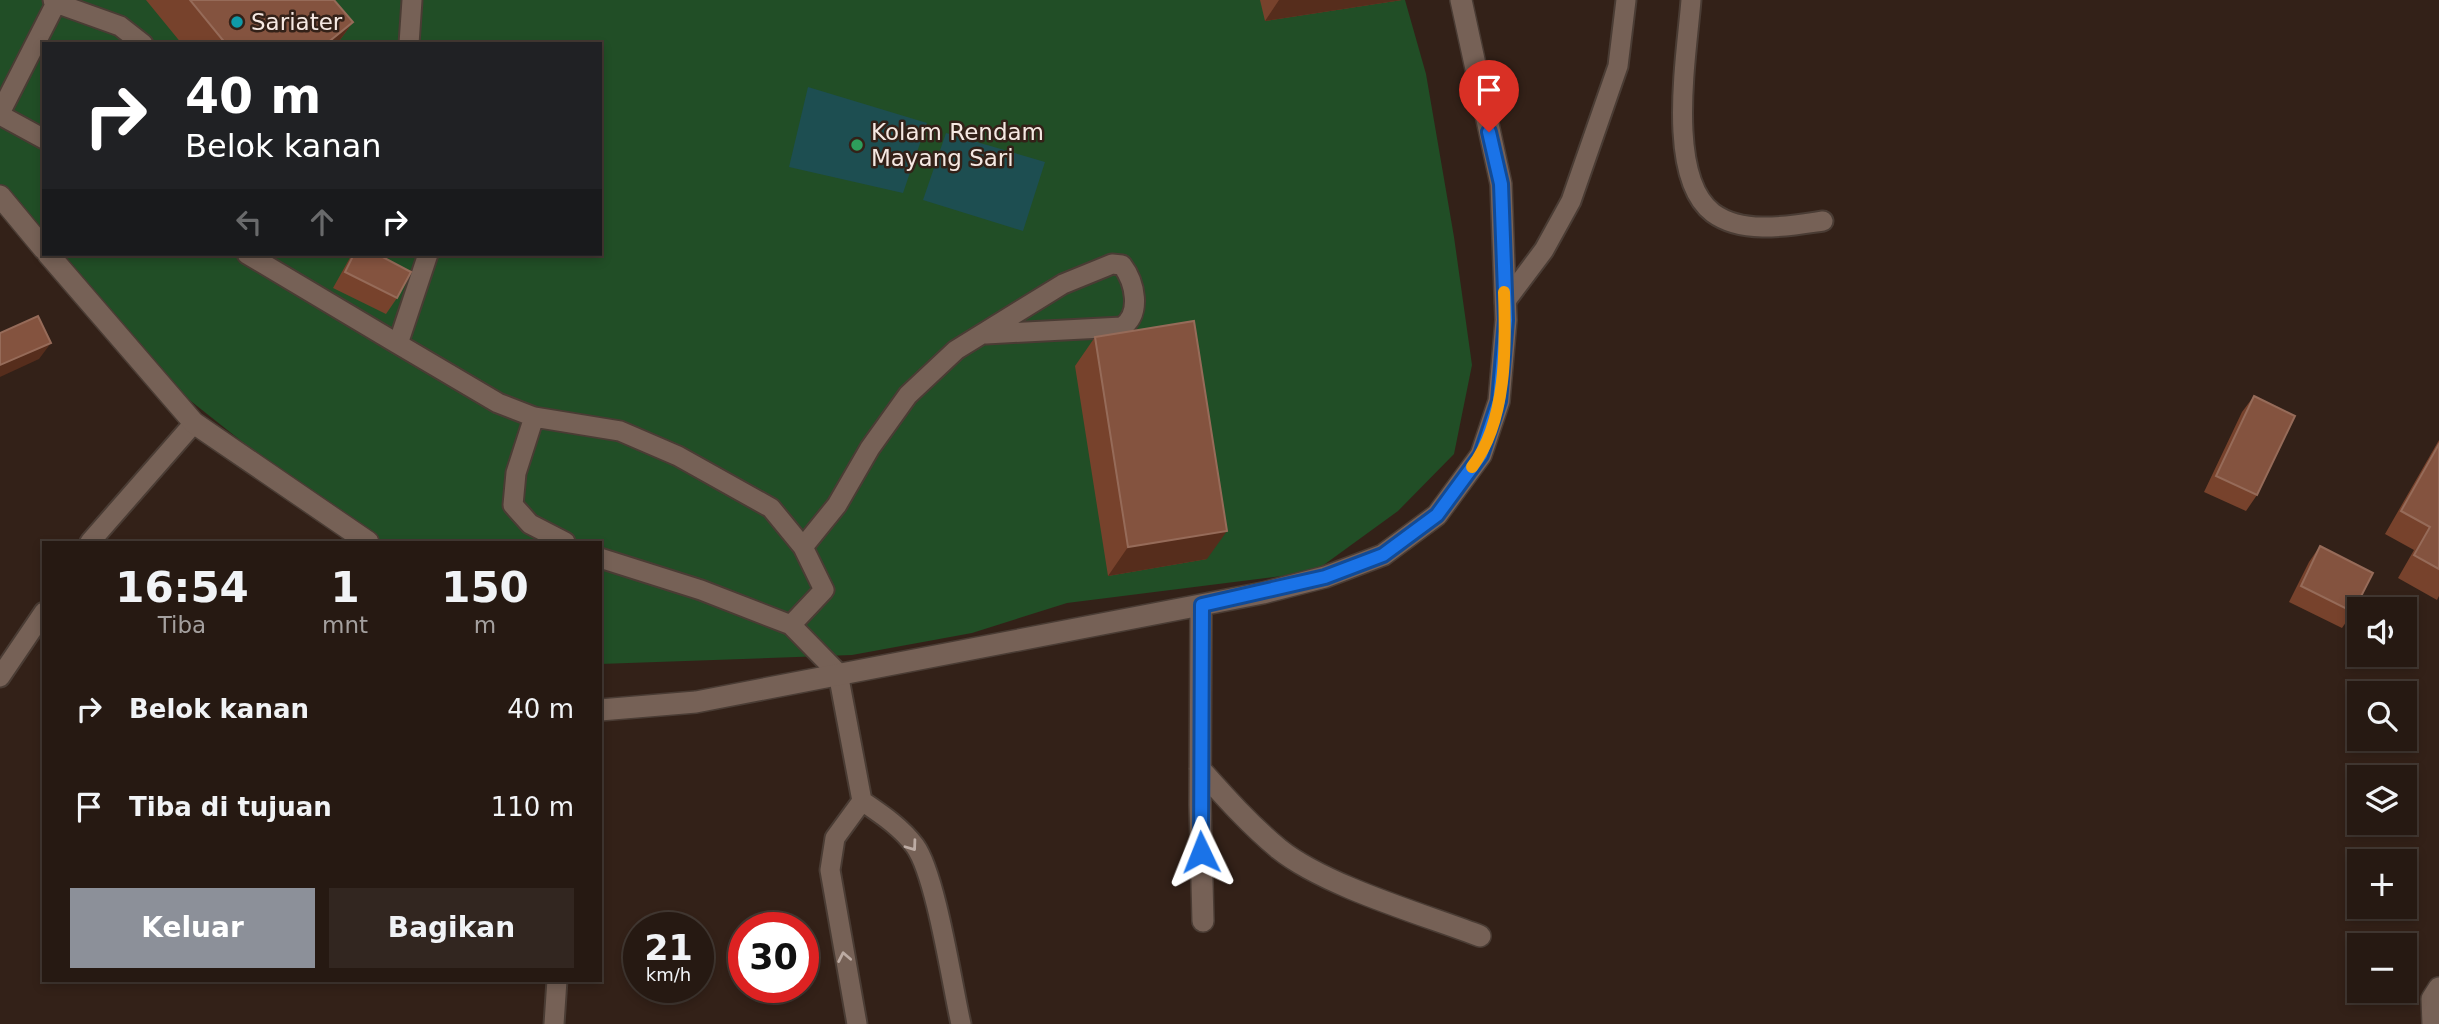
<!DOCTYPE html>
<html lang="id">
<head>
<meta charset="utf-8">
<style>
  :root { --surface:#261912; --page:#322620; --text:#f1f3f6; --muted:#a4a09f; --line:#423832; --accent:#8c9099 }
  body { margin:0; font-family:"DejaVu Sans",sans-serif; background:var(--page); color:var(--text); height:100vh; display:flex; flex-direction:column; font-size:26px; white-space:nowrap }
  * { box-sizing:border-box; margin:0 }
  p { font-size:23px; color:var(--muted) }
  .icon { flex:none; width:38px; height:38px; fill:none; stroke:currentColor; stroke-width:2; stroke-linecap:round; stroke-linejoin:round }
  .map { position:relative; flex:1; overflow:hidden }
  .panel { position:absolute; left:42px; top:541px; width:560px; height:441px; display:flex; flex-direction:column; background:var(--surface); border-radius:0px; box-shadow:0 4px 10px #0003,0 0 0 2px var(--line) }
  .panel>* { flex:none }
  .top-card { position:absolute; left:42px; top:42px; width:560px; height:214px; border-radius:0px; box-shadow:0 4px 10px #0003,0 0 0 2px var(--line); background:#202124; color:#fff; overflow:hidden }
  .controls { position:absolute; left:2347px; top:597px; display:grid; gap:14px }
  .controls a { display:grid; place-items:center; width:70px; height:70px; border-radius:0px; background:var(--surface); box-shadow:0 4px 10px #0003,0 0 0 2px var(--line); font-size:35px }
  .speed { position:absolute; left:623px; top:912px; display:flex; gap:14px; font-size:35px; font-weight:700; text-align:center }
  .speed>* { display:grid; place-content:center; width:91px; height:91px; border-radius:50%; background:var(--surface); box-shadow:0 4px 10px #0003,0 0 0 2px var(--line); line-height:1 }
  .speed small { font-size:18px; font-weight:400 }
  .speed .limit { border:10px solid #d22; background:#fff; color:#111 }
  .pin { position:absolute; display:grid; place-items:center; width:60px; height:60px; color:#fff; margin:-72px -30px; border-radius:50% 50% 50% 0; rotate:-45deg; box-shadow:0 0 7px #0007 }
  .pin .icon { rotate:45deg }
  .me { position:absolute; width:77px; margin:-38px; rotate:358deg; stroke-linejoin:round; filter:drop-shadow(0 0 5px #0008) }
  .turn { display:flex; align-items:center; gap:24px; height:147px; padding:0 28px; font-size:32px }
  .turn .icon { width:91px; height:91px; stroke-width:2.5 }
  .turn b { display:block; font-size:49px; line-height:60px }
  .lanes { display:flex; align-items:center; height:66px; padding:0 28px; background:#0003; justify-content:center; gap:35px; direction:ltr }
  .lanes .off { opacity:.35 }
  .eta { display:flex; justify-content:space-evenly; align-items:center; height:119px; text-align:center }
  .eta b { font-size:42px; font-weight:800; line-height:49px }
  .cta { display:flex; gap:14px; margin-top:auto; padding:14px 28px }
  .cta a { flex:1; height:80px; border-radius:0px; background:var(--accent); color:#fff; font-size:28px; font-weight:800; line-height:80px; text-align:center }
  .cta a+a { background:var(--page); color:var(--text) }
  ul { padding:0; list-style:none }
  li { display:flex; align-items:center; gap:21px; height:98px; padding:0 28px }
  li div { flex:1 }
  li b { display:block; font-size:26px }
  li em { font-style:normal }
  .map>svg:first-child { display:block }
  .green { fill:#214e26 }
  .water { fill:#1d4e51 }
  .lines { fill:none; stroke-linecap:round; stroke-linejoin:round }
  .lane-casing { stroke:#4a3c34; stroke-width:23 }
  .street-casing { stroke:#4a3c34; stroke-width:24 }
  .lane { stroke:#766156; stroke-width:19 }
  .street { stroke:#766156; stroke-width:21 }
  .wall { fill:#77422c }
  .shaded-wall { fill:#562d1c }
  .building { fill:#84533f; stroke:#966b59; stroke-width:2 }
  .oneway { stroke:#bcaba3 }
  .route-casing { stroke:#114b97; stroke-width:18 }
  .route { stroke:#1a73e8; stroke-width:12 }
  .slow { stroke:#f59e0b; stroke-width:12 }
  .culture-dot { fill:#0f9aa8; stroke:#332118; stroke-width:2.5 }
  .leisure-dot { fill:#2e9e5b; stroke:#332118; stroke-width:2.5 }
  .labels { text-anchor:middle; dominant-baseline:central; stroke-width:5; stroke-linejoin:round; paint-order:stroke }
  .poi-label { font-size:23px; fill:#f5e8e2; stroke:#332118; text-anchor:start }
</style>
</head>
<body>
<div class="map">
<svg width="2439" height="1024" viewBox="0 0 2439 1024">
  <rect width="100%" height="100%" fill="#332118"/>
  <path class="green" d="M0,0H1405L1426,74L1454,237L1472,365L1454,454L1398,511L1314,572L1067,603L972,633L852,655L600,664V542H369L173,387L50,254H600V44H44V246L0,199Z"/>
  <path class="water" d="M808,87L927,123L903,193L789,167Z
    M946,133L1045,162L1023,231L923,200Z"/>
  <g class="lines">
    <defs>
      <path id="lane" d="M1691,0C1687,53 1665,177 1713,213C1743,235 1789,226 1823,221
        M56,3L120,26L143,44
        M409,44L412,0
        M0,113L56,3L53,0
        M0,115L44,139
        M247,254L398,344
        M428,254L398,344L498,403L534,417L620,431L678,456L771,508L803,547L824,590L791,625L838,673L862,801C881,814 901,827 915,846C936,875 952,985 961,1024
        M1505,302L1544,250L1571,201L1618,66L1626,0
        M534,417L516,473L513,505L530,524L565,542
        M90,542L194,423
        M803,547L837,505L870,448L908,395L956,350L1063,284L1112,264L1122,265C1135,282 1142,314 1122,327L986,334
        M600,558L701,590L791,625
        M0,677L44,612
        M554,1024L557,980
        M857,1024L830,870L835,838L862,801"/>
      <path id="street" d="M0,196L44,249
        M48,254L194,423L368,542
        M1201,605L1200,805L1203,921
        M600,710L696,702L1263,593L1325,577L1383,555L1437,515L1481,455L1499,401L1506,320L1501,184L1461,0
        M1200,769C1225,797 1250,825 1279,849C1325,886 1422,914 1480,936
        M2433,1024L2432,999L2439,988"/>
    </defs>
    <use href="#lane" class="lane-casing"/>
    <use href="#street" class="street-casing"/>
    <use href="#lane" class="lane"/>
    <use href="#street" class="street"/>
  </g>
  <path class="wall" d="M146,0H334L353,22L337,44H182Z
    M1260,0H1402L1265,21Z
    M352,254H377L397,298L386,314L333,288Z
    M1095,337L1207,559L1108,576L1075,366Z
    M2254,396L2257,495L2246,511L2204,492L2242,412Z
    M2439,440V596L2437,600L2398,578L2414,550L2385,534Z
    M2320,546L2353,612L2342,628L2289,602L2309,562Z"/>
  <path class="shaded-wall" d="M1279,0H1402L1265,21Z
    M353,22L337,44H326Z
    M51,343L39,359L0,377V365Z
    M1227,531L1207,559L1108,576L1128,547Z"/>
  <path class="building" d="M190,0H334L353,22L326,44H226Z
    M354,254H377L411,272L397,298L345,272Z
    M38,316L51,343L0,365V333Z
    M1194,321L1227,531L1128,547L1095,337Z
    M2254,396L2295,416L2257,495L2216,476Z
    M2439,444V569L2414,555L2430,527L2401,511Z
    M2320,546L2373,573L2353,612L2301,586Z"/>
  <defs><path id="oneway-chevron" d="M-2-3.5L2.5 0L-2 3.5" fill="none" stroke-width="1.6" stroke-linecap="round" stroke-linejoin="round" transform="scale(1.75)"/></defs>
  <g class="oneway">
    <use href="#oneway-chevron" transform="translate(912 846) rotate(54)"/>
    <use href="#oneway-chevron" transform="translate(844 957) rotate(-101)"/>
  </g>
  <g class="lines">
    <defs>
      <path id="route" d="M1201,852L1202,605L1325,577L1383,555L1437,515L1481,455L1499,401L1506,320L1501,184L1489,132"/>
    </defs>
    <use href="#route" class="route-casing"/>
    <use href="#route" class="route"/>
    <path class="slow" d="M1472,467C1507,421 1506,347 1504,292"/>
  </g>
  <circle class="culture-dot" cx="237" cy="22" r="7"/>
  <circle class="leisure-dot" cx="857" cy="145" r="7"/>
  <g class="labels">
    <g class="poi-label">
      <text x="251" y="22">Sariater</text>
      <text x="871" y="132">Kolam Rendam<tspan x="871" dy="26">Mayang Sari</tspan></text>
    </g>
  </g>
</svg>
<div class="controls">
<a><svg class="icon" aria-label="sound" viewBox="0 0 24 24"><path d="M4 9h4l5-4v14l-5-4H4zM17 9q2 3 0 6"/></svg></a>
<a><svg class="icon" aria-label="search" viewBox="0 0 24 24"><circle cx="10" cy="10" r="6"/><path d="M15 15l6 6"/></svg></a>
<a><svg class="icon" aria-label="layers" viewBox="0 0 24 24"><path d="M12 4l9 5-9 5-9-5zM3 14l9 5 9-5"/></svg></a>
<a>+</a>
<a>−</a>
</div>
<div class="speed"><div>21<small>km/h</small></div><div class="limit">30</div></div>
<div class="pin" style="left:1489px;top:132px;background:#d93025"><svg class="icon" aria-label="arrive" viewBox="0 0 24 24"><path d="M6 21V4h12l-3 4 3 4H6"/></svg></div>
<svg class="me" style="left:1201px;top:852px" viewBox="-20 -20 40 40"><path d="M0-17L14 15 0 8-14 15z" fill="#1a73e8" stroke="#fff" stroke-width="4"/></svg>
<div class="top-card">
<div class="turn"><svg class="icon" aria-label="right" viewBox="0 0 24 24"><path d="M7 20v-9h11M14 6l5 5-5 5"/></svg><div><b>40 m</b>Belok kanan</div></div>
<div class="lanes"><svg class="icon off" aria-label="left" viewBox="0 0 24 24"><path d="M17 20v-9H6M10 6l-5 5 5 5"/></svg><svg class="icon off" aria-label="ahead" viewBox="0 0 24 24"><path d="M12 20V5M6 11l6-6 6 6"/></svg><svg class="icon" aria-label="right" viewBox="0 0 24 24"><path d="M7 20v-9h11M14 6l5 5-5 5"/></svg></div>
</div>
<section class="panel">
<div class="eta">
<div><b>16:54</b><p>Tiba</p></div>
<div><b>1</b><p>mnt</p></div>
<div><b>150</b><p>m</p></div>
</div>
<ul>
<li><svg class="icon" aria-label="right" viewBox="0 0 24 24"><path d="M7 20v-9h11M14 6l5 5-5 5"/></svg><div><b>Belok kanan</b></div><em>40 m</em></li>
<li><svg class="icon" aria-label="arrive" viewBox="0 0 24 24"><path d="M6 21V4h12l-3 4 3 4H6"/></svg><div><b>Tiba di tujuan</b></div><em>110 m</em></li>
</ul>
<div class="cta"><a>Keluar</a><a>Bagikan</a></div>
</section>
</div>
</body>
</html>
